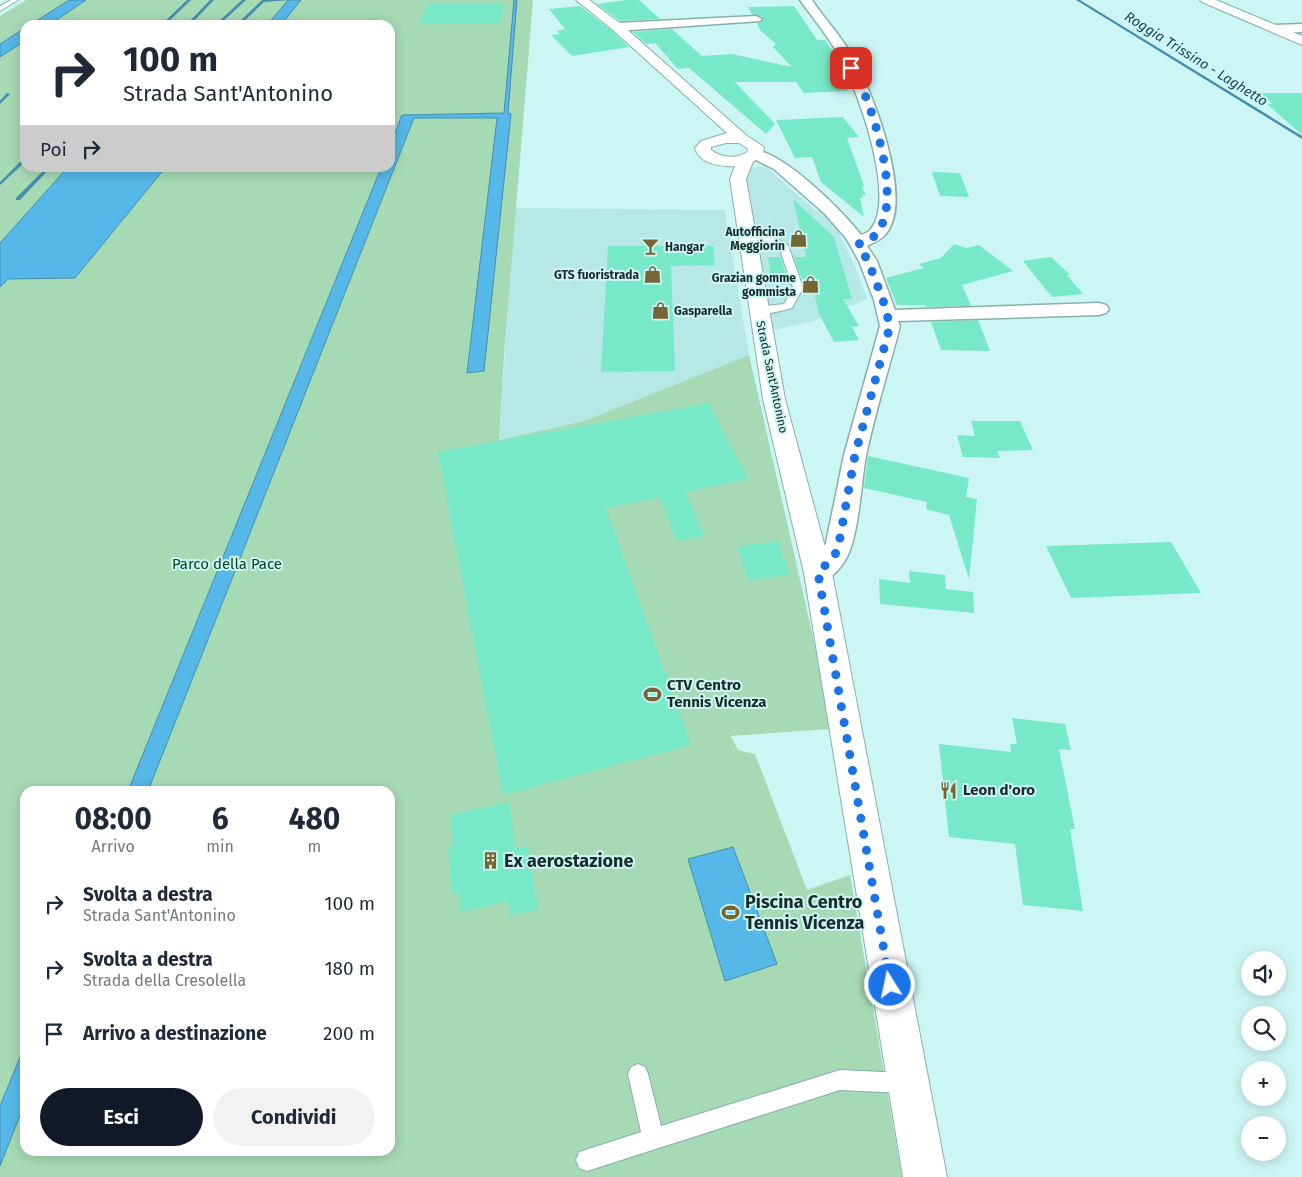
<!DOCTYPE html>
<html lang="it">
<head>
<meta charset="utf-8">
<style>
  :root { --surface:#fff; --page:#f2f2f3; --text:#1f2937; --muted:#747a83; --accent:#111827 }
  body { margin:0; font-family:"Fira Sans",sans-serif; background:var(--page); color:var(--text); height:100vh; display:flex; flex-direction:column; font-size:19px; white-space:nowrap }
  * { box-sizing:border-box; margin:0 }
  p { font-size:16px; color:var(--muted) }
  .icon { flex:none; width:28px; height:28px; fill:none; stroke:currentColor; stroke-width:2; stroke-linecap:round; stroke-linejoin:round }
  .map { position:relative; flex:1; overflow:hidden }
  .panel { position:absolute; left:20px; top:786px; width:375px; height:370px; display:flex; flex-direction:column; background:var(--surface); border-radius:15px; box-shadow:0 2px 12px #0003 }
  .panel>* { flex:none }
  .banner { position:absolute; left:20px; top:20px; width:375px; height:152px; border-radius:15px; box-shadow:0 2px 12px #0003; background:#fff; color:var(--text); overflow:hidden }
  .tools { position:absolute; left:1241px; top:951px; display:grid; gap:10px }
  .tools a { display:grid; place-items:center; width:45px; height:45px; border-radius:50%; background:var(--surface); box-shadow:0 2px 12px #0003; font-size:25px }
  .pin { position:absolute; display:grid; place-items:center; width:42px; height:42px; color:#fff; margin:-21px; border-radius:10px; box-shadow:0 2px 8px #0006 }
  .me { position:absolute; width:55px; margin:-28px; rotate:350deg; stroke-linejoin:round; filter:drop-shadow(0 0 4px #0008) }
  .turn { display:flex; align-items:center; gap:18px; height:105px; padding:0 20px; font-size:22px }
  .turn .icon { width:65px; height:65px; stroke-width:2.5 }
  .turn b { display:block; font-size:35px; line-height:42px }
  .then { display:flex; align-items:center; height:48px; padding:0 20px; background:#0003; gap:10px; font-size:19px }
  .eta { display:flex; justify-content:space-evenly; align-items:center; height:85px; text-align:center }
  .eta b { font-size:30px; font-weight:700; line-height:35px }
  .cta { display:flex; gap:10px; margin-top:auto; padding:10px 20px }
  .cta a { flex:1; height:58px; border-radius:30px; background:var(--accent); color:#fff; font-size:20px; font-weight:700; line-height:58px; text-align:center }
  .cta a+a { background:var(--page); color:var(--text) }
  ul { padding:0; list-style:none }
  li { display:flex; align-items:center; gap:15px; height:65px; padding:0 20px }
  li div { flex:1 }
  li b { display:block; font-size:19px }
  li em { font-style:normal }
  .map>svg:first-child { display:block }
  .built { fill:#b6e8e6 }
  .green { fill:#a6dab4; fill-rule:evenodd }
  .water { fill:#56b8e8; stroke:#448eaf }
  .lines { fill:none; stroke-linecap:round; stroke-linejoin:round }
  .stream { fill:#448eaf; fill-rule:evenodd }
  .building { fill:#77e9c8 }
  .lane-casing { stroke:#87afad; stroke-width:2 }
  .street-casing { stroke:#87afad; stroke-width:3 }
  .secondary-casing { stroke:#87afad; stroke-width:2 }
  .lane { fill:#fff; fill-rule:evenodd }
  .street { fill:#fff; fill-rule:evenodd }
  .secondary { fill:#fff; fill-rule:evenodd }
  .route { stroke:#1a73e8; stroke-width:9; stroke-dasharray:0 16.2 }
  .labels { text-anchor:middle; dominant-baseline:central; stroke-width:4; stroke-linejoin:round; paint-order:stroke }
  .far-poi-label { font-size:12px; font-weight:bold; fill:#1b2b2a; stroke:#ccf6f4; text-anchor:end }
  .far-street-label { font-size:12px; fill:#1b2b2a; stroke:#ccf6f4 }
  .far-water-label { font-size:14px; font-style:italic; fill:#1d475b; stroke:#ccf6f4 }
  .park-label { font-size:15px; fill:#034622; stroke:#ccf6f4 }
  .poi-label { font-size:15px; font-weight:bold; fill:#1b2b2a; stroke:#ccf6f4; text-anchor:start }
  .near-poi-label { font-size:18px; font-weight:bold; fill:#1b2b2a; stroke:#ccf6f4; text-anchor:start }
</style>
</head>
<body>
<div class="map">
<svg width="1302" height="1177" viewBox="0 0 1302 1177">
  <rect width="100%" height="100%" fill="#ccf6f4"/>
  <path class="built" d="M765,166L816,211L821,210L836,227L854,264L867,299L817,320L769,331L743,169Z
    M515,208L725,210L749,355L584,421L499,440Z"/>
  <path class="green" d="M26,0H533L504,356L499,440L584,421L749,355L818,659L829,729L731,736L738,750L755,754L807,890L850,875L902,1177H0V16ZM25,25H390V168H25ZM25,791H390V1151H25Z"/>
  <path class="water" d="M69,0H86L49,25H30Z
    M288,0H301L281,25H267Z
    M514,0H517L508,113L511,114L484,371L467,373L497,118H414L148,791H128L381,168H390V145L402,115L504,113Z
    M25,28V41L0,57V44Z
    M67,168H165L75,278L8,279L0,287V243Z
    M733,847L777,964L725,981L688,859Z
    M25,1045V1103L0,1166V1106Z"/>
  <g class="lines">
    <path class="stream" d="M187,0H191L165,25H161Z
      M210,0H214L190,25H186Z
      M242,0H246L219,25H215Z
      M262,0H290L264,2L240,25H236Z
      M1076,0H1080L1302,136V139Z
      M7,93L10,94L0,104V101Z
      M23,159H25V162L0,185V182Z
      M46,168H50L20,200H16V198Z"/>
  </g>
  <path class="building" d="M626,0H639L660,19L620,21L597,4Z
    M428,3H505L500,23L419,24Z
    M580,6L612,31L629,47L572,56L551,35L560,34L557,31L565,29L549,9Z
    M794,6L817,40H825L839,60L842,65H834L848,91L804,93L796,82H735L775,124L766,134L689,68L678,69L655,43L646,44L633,32L672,29L702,56L732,54L792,67L773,47L776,44L760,30L757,23L761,22L763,17L752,14L748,7Z
    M1260,93H1302V135L1267,104H1273Z
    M843,117L859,137L847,138L864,186L862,187L866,195H862L863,198H860L864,217L821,182L812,157L795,158L776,120Z
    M932,172L960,173L969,197L940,196Z
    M793,199L834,237L852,299H843L859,326L852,327L859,340L834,342L819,314L811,279H802L794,257H806Z
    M954,244L966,248L979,245L1013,271L962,285L971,306L926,307L925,305H897L886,278L924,268L919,264L941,258Z
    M608,246H713L715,265L671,266L675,371L601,372Z
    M768,257H780L788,279H771Z
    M1051,257L1070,275H1067L1083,294L1052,297L1023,261Z
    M978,320L990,351L941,350L931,322Z
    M709,403L748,479L686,492L704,536L677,541L660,497L606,508L691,745L503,795L438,452Z
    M971,421H1020L1033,450L997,451L1000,458L963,457L957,435L975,436Z
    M868,456L969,478L966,497L977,499L969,579L949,515L926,509L927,502L864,488Z
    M778,541L790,575L748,580L738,546Z
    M1171,542L1201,593L1071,598L1046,546Z
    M909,571L945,575L946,589L973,592L974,613L880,604L879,579L910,583Z
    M1012,718L1065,724L1071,750L1059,749L1075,829H1070L1083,911L1023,905L1015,844L949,837L939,744L1011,752L1010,744H1017Z
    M509,802L516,849L528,846L538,909L510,916L508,901L461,912L458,892L452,894L448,846L453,845L451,815Z"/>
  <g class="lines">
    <defs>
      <path id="lane" d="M11,0H18L0,11V6Z
        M746,234L772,236L788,245L803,288L792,308C781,311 762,317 753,310L758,307L784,304L793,288L779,247L767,241L743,239L741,237Z
        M638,1064L645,1067L648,1074L661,1126L840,1070L904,1073L911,1076L914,1083L911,1090L904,1093L840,1090L587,1171L579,1168L576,1160L579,1152L641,1132L628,1074L631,1067Z"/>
      <path id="street" d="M800,0H812C824,18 839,34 850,52C871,86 917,203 884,236C880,240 873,243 867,246L877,261L895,310L1099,303L1106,305L1109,309L1106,313L1099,315L898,321L900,326C889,369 875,412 866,456C861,484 859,533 847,557C839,572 826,585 809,580L805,573C811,562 822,555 826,543L844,455L880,326L874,300L859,261L846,238L825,214L774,169L750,157L747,154L750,151C776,144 846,214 861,235C864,234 869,232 871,229C897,196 857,87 838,54C827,35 813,18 800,0Z
        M756,16L762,19L760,21L617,31L611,27L617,23Z
        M1302,24V32L1275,33L1269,29L1275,25Z"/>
      <path id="secondary" d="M576,0H589L621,24L747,136L764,147L763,154L753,162L746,179L785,399L832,573L947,1177H903L804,573L763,399L730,179L735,166C721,167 699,164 695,148L701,141L727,133L613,30ZM726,143H739L748,149L747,152C736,159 722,158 711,150V147Z
        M1200,0H1216L1302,36V45L1202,2Z"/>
    </defs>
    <use href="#lane" class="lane-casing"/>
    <use href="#street" class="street-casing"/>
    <use href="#secondary" class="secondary-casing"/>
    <use href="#lane" class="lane"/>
    <use href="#street" class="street"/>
    <use href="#secondary" class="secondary"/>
  </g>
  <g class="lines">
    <path class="route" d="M851,68C856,77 861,86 865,95C878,126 911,235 858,244L868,261L883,300L890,326L855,455L839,543L835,555L818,573L890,985"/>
  </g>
  <defs>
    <symbol id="shop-bare" viewBox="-9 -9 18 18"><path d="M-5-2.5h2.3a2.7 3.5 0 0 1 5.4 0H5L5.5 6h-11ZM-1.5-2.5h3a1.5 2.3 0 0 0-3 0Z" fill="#766634" stroke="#ccf6f4" stroke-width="2.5" paint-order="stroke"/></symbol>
    <symbol id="bar-bare" viewBox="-9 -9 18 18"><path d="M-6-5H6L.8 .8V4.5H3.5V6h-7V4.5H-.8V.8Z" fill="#766634" stroke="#ccf6f4" stroke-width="2.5" paint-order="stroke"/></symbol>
    <symbol id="stadium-bare" viewBox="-9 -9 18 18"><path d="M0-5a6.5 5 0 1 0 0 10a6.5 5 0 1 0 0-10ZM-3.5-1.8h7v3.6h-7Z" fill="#766634" stroke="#ccf6f4" stroke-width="2.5" paint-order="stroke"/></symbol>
    <symbol id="restaurant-bare" viewBox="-9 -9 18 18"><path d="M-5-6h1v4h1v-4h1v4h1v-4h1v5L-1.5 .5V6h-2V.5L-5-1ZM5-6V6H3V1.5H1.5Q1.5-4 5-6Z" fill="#766634" stroke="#ccf6f4" stroke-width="2.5" paint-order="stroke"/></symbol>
    <symbol id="building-bare" viewBox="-9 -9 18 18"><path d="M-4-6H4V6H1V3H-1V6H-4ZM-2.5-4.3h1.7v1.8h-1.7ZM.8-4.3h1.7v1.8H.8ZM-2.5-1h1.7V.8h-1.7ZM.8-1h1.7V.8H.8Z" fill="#766634" stroke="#ccf6f4" stroke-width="2.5" paint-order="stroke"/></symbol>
  </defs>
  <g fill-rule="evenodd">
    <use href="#shop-bare" x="786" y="226" width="25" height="25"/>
    <use href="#bar-bare" x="638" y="234" width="25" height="25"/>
    <use href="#shop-bare" x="640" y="262" width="25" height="25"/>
    <use href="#shop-bare" x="798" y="272" width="25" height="25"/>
    <use href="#shop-bare" x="648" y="298" width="25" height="25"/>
    <use href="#stadium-bare" x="640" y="682" width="25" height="25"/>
    <use href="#restaurant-bare" x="936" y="778" width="25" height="25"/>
    <use href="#building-bare" x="478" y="848" width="25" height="25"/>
    <use href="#stadium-bare" x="718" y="900" width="25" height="25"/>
  </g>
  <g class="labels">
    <g class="far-poi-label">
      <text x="785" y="232">Autofficina<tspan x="785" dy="14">Meggiorin</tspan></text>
      <text x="665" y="247" text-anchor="start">Hangar</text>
      <text x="639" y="275">GTS fuoristrada</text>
      <text x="796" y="278">Grazian gomme<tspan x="796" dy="14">gommista</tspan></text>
      <text x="674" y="311" text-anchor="start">Gasparella</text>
    </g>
    <g class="far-street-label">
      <text transform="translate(772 377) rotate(78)">Strada Sant'Antonino</text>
    </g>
    <g class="far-water-label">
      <text transform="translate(1196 59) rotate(32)">Roggia Trissino - Laghetto</text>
    </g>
    <g class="park-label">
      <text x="227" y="564">Parco della Pace</text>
    </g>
    <g class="poi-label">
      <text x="667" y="685">CTV Centro<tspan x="667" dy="17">Tennis Vicenza</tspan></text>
      <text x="963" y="790">Leon d'oro</text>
    </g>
    <g class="near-poi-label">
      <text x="504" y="861">Ex aerostazione</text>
      <text x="745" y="902">Piscina Centro<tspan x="745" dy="21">Tennis Vicenza</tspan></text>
    </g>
  </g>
</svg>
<div class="tools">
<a><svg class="icon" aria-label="sound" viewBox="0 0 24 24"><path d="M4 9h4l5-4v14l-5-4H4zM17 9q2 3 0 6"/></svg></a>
<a><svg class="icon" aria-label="search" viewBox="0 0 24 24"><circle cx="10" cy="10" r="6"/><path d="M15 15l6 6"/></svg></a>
<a>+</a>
<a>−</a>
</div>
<div class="pin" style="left:851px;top:68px;background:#d93025"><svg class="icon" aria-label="arrive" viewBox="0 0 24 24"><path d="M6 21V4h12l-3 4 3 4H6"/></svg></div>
<svg class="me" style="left:890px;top:985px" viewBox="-20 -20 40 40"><circle r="17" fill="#1a73e8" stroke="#fff" stroke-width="3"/><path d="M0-11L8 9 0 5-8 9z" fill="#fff"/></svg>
<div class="banner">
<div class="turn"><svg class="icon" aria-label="right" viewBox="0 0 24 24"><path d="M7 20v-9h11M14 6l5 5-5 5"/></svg><div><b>100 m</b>Strada Sant'Antonino</div></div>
<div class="then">Poi<svg class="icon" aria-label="right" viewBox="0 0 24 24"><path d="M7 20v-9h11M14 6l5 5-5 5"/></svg></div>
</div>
<section class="panel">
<div class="eta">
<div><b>08:00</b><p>Arrivo</p></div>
<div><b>6</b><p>min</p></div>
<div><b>480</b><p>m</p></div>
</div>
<ul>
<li><svg class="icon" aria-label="right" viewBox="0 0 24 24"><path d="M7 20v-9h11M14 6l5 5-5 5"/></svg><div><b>Svolta a destra</b><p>Strada Sant'Antonino</p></div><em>100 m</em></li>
<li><svg class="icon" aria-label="right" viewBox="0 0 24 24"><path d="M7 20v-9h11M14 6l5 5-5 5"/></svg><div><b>Svolta a destra</b><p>Strada della Cresolella</p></div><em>180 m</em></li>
<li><svg class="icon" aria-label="arrive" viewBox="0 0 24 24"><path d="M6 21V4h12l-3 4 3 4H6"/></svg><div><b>Arrivo a destinazione</b></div><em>200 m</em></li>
</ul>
<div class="cta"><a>Esci</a><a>Condividi</a></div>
</section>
</div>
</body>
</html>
